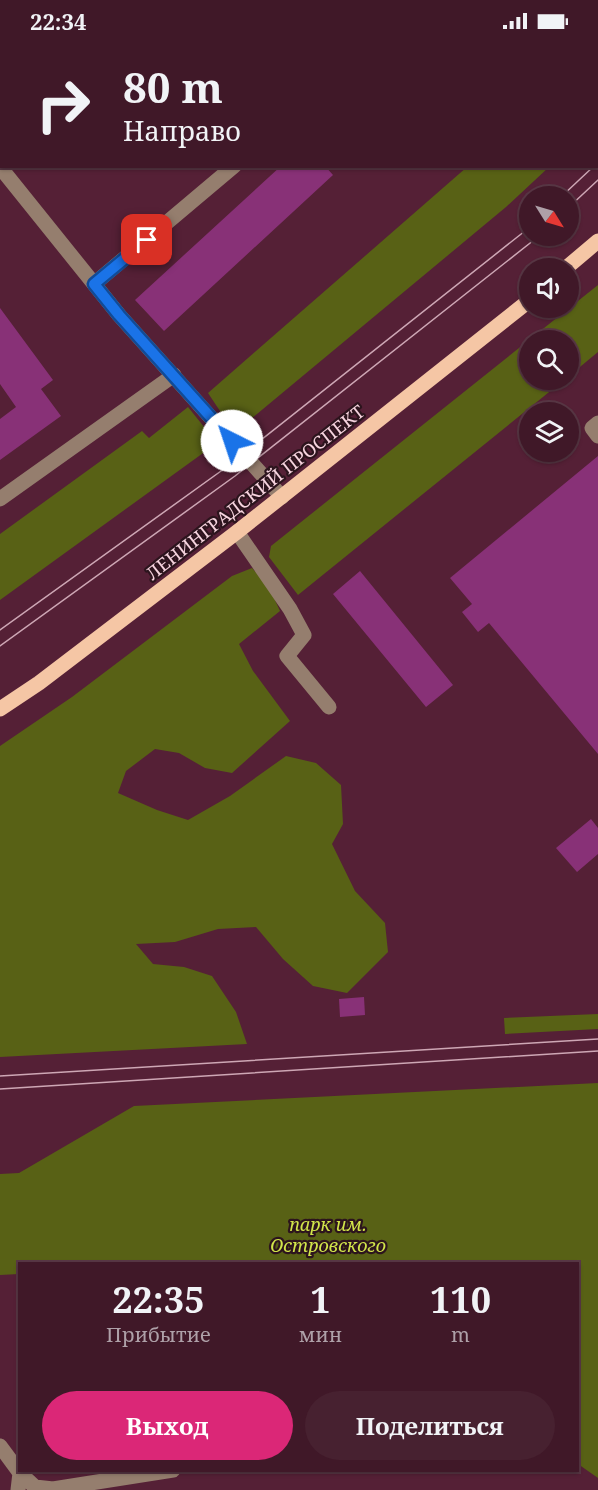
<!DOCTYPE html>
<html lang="ru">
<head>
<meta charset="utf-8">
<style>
  :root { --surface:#401828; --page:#472130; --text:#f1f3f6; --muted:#aea0a8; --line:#593745; --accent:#db2777 }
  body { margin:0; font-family:"Noto Serif",serif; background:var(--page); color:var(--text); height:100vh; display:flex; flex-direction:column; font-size:22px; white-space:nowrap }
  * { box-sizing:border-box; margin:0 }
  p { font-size:20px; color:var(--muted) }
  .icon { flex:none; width:33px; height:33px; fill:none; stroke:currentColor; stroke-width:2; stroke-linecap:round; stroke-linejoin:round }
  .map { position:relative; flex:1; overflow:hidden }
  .sheet { position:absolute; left:18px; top:1220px; width:561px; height:210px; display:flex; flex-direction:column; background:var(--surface); border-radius:0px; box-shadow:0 2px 4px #0004,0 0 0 2px var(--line) }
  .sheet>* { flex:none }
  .guide { position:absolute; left:0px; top:0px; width:598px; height:126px; box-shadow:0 2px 4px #0004,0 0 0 2px var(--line); background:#401828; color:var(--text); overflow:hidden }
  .needle { width:39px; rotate:127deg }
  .buttons { position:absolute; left:519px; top:144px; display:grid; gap:12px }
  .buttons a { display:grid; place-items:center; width:60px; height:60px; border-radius:50%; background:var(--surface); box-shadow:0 2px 4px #0004,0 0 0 2px var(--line); font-size:30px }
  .pin { position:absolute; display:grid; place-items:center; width:51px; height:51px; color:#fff; margin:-26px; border-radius:12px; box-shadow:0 3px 9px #0006 }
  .me { position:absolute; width:66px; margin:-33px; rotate:319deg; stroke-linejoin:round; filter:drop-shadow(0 0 4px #0008) }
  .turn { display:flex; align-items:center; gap:21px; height:126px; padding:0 24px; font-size:27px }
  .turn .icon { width:78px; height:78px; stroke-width:2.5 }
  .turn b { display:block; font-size:42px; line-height:51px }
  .eta { display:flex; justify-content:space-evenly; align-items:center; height:102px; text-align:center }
  .eta b { font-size:36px; font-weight:700; line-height:42px }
  .cta { display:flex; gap:12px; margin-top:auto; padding:12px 24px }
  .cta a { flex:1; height:69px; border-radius:36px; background:var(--accent); color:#fff; font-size:24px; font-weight:700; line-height:69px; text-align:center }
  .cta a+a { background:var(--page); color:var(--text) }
  .status { display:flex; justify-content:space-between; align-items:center; height:42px; padding:0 30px; background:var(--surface); direction:ltr }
  .status svg { height:16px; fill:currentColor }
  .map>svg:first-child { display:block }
  .green { fill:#586115 }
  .building { fill:#883177 }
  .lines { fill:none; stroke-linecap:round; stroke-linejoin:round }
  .minor { stroke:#957e6e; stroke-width:15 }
  .major { stroke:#f5c6a5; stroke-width:15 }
  .tram { stroke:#cea7b5; stroke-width:1.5 }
  .route-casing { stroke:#114b97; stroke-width:15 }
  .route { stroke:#1a73e8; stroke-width:10 }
  .labels { text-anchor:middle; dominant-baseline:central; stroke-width:4.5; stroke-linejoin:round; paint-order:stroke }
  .street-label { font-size:18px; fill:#f6d3de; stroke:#2c141d }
  .park-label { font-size:18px; font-style:italic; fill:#d1e54a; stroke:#2c141d }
</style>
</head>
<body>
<div class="status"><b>22:34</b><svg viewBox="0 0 49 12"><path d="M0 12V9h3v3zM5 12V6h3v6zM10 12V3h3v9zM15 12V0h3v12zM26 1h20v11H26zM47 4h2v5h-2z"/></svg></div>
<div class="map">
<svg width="598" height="1448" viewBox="0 0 598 1448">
  <rect width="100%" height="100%" fill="#552036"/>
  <path class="green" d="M467,125H549L506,165L239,387L220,369L208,351Z
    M598,243V310L569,334L568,298H530V338H564L298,553L269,515L271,504Z
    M188,365L217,401L0,558V492L142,389L149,396Z
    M252,526L269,545L280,569L239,602L253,629L290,679L232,731L205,726L179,711L155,707L126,729L118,751L157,768L188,778L230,754L286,714L316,721L341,743L343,782L332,802L355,849L385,881L388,910L347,951L313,944L283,917L256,885L218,887L175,900L136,902L153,922L184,925L212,934L236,970L247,1002L0,1015V704L72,655L232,534Z
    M598,972V987L505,992L504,976Z
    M598,1041V1436L578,1422V1221H20L19,1232L0,1233V1132L19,1131L134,1064Z"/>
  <path class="building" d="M281,124H325L333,133L164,289L135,258Z
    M0,266L53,338L41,347L61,374L0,418V377L16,365L0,342Z
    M598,414V712L489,581L478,590L462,570L472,562L450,536Z
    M360,529L453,643L426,665L333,552Z
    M591,777L598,786V812L577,830L556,806Z
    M364,955L365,973L340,975L339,957Z"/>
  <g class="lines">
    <path class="minor" d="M277,0L279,2
      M393,0L395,2
      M379,2L380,0
      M413,2L415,0
      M0,125L119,273L282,455
      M94,242L234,124
      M598,381L592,386L598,394
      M0,457L174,333
      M237,490L290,567L304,593L287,614L329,665
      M0,1404L20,1431L18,1448
      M20,1431L35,1445L53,1447L173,1428"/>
    <path class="major" d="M566,226L598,199
      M0,667L39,641L237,490L530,258"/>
    <path class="tram" d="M562,154L594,124
      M568,166L598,138
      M0,588L228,424L530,185
      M0,604L235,434L539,194
      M0,1034L598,997
      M0,1047L598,1009"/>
  </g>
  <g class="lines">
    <defs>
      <path id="route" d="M147,198L94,242L119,273L232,399"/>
    </defs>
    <use href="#route" class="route-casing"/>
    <use href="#route" class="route"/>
  </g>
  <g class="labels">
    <g class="street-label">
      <text transform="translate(255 450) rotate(-38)">ЛЕНИНГРАДСКИЙ ПРОСПЕКТ</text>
    </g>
    <g class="park-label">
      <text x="328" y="1182">парк им.<tspan x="328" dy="21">Островского</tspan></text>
    </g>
  </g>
</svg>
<div class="buttons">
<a><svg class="needle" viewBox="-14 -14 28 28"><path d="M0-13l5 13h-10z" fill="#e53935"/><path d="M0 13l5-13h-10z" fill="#aea0a8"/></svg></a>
<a><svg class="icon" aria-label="sound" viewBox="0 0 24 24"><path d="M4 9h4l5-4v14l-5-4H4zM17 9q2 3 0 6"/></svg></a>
<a><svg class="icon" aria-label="search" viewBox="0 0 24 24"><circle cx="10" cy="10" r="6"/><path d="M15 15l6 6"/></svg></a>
<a><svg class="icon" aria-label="layers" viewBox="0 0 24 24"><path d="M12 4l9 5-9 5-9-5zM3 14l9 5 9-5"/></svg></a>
</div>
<div class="pin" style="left:147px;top:198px;background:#d93025"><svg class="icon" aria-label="arrive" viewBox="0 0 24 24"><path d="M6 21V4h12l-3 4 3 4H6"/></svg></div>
<svg class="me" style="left:232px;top:399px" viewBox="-20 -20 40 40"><circle r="19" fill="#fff"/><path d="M0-13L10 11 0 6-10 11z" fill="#1a73e8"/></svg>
<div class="guide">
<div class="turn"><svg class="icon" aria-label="right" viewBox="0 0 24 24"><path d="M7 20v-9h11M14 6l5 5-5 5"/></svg><div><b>80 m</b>Направо</div></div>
</div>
<section class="sheet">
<div class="eta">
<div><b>22:35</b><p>Прибытие</p></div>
<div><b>1</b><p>мин</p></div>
<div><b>110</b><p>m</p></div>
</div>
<div class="cta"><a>Выход</a><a>Поделиться</a></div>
</section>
</div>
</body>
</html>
